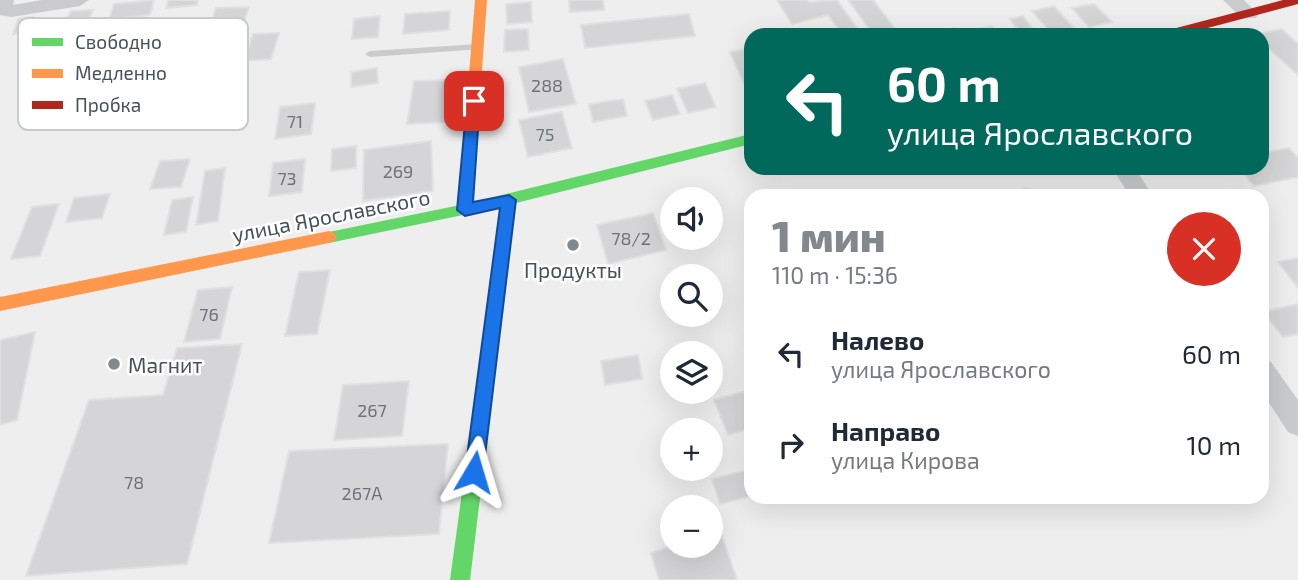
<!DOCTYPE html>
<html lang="ru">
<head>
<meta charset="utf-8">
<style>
  :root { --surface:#fff; --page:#f6f6f7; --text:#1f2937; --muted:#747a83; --accent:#82888d }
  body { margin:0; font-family:"Exo 2",sans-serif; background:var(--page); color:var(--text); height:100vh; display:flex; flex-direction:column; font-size:26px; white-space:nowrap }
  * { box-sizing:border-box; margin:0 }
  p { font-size:23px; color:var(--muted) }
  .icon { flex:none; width:38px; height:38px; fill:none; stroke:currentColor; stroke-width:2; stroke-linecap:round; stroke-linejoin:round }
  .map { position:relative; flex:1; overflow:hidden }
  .drawer { position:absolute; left:744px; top:189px; width:525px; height:315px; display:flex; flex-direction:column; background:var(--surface); border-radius:21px; box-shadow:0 7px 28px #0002 }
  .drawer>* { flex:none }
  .hud { position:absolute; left:744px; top:28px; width:525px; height:147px; border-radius:21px; box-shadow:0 7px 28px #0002; background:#00695c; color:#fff; overflow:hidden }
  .controls { position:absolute; left:660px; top:187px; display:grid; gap:14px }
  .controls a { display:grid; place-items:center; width:63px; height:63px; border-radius:50%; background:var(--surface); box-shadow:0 7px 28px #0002; font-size:35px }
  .pin { position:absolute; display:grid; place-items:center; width:60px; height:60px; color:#fff; margin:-30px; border-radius:14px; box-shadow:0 4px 10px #0006 }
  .me { position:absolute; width:77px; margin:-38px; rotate:7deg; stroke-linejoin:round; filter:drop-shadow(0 0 5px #0008) }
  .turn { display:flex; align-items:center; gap:24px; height:147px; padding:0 28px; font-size:32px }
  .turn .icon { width:91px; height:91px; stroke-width:2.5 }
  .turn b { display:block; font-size:49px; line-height:60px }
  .round { display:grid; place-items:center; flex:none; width:74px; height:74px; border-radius:37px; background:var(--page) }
  .head { display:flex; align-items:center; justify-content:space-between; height:119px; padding:0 28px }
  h1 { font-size:42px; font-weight:800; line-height:52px; color:var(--accent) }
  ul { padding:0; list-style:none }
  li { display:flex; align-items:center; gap:21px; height:91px; padding:0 28px }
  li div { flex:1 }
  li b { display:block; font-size:26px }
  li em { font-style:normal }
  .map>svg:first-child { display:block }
  .building { fill:#d5d5d7; stroke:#e0e0e1; stroke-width:2 }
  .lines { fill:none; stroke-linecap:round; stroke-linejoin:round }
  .lane { fill:#c9cbcd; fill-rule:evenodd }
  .street { fill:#c9cbcd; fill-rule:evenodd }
  .fast { fill:#63d668; fill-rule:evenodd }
  .slow { fill:#ff974d; fill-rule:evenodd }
  .jam { fill:#b3261e; fill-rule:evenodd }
  .route { fill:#1a73e8; stroke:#114b97; stroke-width:2 }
  .poi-dot { fill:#82888d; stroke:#fff; stroke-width:2.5 }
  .labels { text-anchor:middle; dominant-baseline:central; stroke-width:5; stroke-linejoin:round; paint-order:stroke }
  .number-label { font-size:18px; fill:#6c747a }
  .street-label { font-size:21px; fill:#475159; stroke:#fff }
  .poi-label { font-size:21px; fill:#475159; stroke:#fff }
  .key { fill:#fff; stroke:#c8cbcd; stroke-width:2 }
  .key-label { font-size:19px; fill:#475159 }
</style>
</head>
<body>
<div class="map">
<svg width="1298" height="580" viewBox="0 0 1298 580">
  <rect width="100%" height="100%" fill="#efeeee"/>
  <path class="building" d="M154,0L150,15L109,19L114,4Z
    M168,0H198L197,5L166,8Z
    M569,0H603L604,10L570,12Z
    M777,0H807L809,2L837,0L862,35H843L828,15L792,24Z
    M848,0H873L900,35H874Z
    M531,2L532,22L507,24L506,4Z
    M1094,4L1112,22L1089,27L1072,8Z
    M1054,6L1076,30L1053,35L1032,11Z
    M249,7L240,34L207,35L216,8Z
    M93,10L81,34L59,35L71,11Z
    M450,11L449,30L403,34L405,14Z
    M689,14L695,36L585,48L581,25Z
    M380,16L378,37L352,39L354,19Z
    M1023,16L1037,35H1022L1010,19Z
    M33,17L28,32L13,34L18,19Z
    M991,26L999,35H983L979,29Z
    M955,28L961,35L930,33Z
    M528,29L529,50L504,52L505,30Z
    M1282,29L1298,44V75L1262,42V35H1254Z
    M279,33L271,59L244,61L253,34Z
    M751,48V100L730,52Z
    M563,59L576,104L529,112L519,67Z
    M377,68L378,83L351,87V72Z
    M449,80L444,122L407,124L414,81Z
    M705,83L716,107L688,113L677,89Z
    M672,95L680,114L653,120L645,101Z
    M623,99L627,116L593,122L589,104Z
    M315,103L311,134L275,139L280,107Z
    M562,112L572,148L528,157L519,120Z
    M431,141L433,191L363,201L364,150Z
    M356,146V168L331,171L332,149Z
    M1289,148L1298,158V177L1254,186L1239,168H1262V153Z
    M190,159L181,187L150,189L160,161Z
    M305,159L302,192L269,196L273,163Z
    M225,168L218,221L196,225L205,171Z
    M1026,188L1057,196H1008Z
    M110,194L102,218L66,222L74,198Z
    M193,197L186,232L164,235L172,200Z
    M59,204L40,256L11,259L32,207Z
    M653,213L666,250L608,264L597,225Z
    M1298,258V288L1278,262Z
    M330,270L317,334L285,336L299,272Z
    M232,287L220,339L184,342L198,290Z
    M1298,304V334L1283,337L1263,312Z
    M35,332L17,420L0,425V340Z
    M242,344L187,564L26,576L89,400L163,395L177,348Z
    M638,355L642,379L605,385L601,361Z
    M409,381L402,436L334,440L343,385Z
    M746,391L751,402V428L728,435L714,400Z
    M448,444L439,534L269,543L289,451Z
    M751,469V496L720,504L712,479Z
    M720,530L737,580H659L651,553L672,546H710V533Z"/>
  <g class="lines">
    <path class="lane" d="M478,44L483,47L481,49L370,57L365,54L370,51Z"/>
    <path class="street" d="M0,0H14L13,5L42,0H89L80,6L11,17L0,15Z
      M1223,0H1244L1258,14L1256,18H1242Z
      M1112,168H1135L1153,196H1130Z
      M1262,358L1271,362L1298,400V436L1288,432L1262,392Z"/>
    <path class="fast" d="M751,134V144L516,203L470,580H450L501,207L329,243L324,241L321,237L324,233L465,204Z"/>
    <path class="slow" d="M475,0H487L472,210L465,216L458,210Z
      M329,231L334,233L337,237L334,241L329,243L0,311V297Z"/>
    <path class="jam" d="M1283,0H1298V4L1181,35H1159L1161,32Z"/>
  </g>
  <path class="route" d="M474,96L480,101L473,202L509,195L516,200L483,472L481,478L474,481L468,478L465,472L500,208L465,216L457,210L467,101Z"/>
  <g class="poi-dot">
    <circle cx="573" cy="245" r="7"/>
    <circle cx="114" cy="364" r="7"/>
  </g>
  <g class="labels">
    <g class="number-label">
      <text x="547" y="85">288</text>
      <text x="295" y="121">71</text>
      <text x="545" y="134">75</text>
      <text x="398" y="171">269</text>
      <text x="287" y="178">73</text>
      <text x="631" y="238">78/2</text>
      <text x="209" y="314">76</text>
      <text x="372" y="410">267</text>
      <text x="134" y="482">78</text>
      <text x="362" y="493">267А</text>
    </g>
    <g class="street-label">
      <text transform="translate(331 215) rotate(-11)">улица Ярославского</text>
    </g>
    <g class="poi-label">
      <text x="573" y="269">Продукты</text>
      <text x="128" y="364" text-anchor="start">Магнит</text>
    </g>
  </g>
  <rect x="18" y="18" width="230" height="112" rx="10" class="key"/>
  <rect x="32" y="38" width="31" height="8" fill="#63d668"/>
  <rect x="32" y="69" width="31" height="9" fill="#ff974d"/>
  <rect x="32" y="101" width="31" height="8" fill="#b3261e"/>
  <g class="key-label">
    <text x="75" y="49">Свободно</text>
    <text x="75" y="80">Медленно</text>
    <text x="75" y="112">Пробка</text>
  </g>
</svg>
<div class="controls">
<a><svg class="icon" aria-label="sound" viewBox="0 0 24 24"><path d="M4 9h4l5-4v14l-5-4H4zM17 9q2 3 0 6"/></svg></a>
<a><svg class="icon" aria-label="search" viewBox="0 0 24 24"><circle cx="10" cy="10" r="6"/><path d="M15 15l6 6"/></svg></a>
<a><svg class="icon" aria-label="layers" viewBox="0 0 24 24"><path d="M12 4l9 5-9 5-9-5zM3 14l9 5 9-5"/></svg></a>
<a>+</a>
<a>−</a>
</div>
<div class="pin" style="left:474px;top:101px;background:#d93025"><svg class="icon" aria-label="arrive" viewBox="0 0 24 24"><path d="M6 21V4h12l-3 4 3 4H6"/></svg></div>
<svg class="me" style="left:474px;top:472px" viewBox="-20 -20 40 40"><path d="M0-17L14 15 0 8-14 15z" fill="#1a73e8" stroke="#fff" stroke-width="4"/></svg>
<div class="hud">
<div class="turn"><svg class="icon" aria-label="left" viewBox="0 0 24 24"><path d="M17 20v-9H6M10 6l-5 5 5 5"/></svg><div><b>60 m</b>улица Ярославского</div></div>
</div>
<section class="drawer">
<div class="head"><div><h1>1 мин</h1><p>110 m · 15:36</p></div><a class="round" style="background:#d93025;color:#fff"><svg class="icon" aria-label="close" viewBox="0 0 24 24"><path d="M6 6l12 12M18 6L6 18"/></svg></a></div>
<ul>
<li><svg class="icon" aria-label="left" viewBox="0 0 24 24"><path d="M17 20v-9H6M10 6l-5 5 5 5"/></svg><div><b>Налево</b><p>улица Ярославского</p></div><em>60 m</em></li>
<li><svg class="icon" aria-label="right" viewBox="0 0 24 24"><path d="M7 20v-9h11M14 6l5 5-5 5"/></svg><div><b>Направо</b><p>улица Кирова</p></div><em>10 m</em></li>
</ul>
</section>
</div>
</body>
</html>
